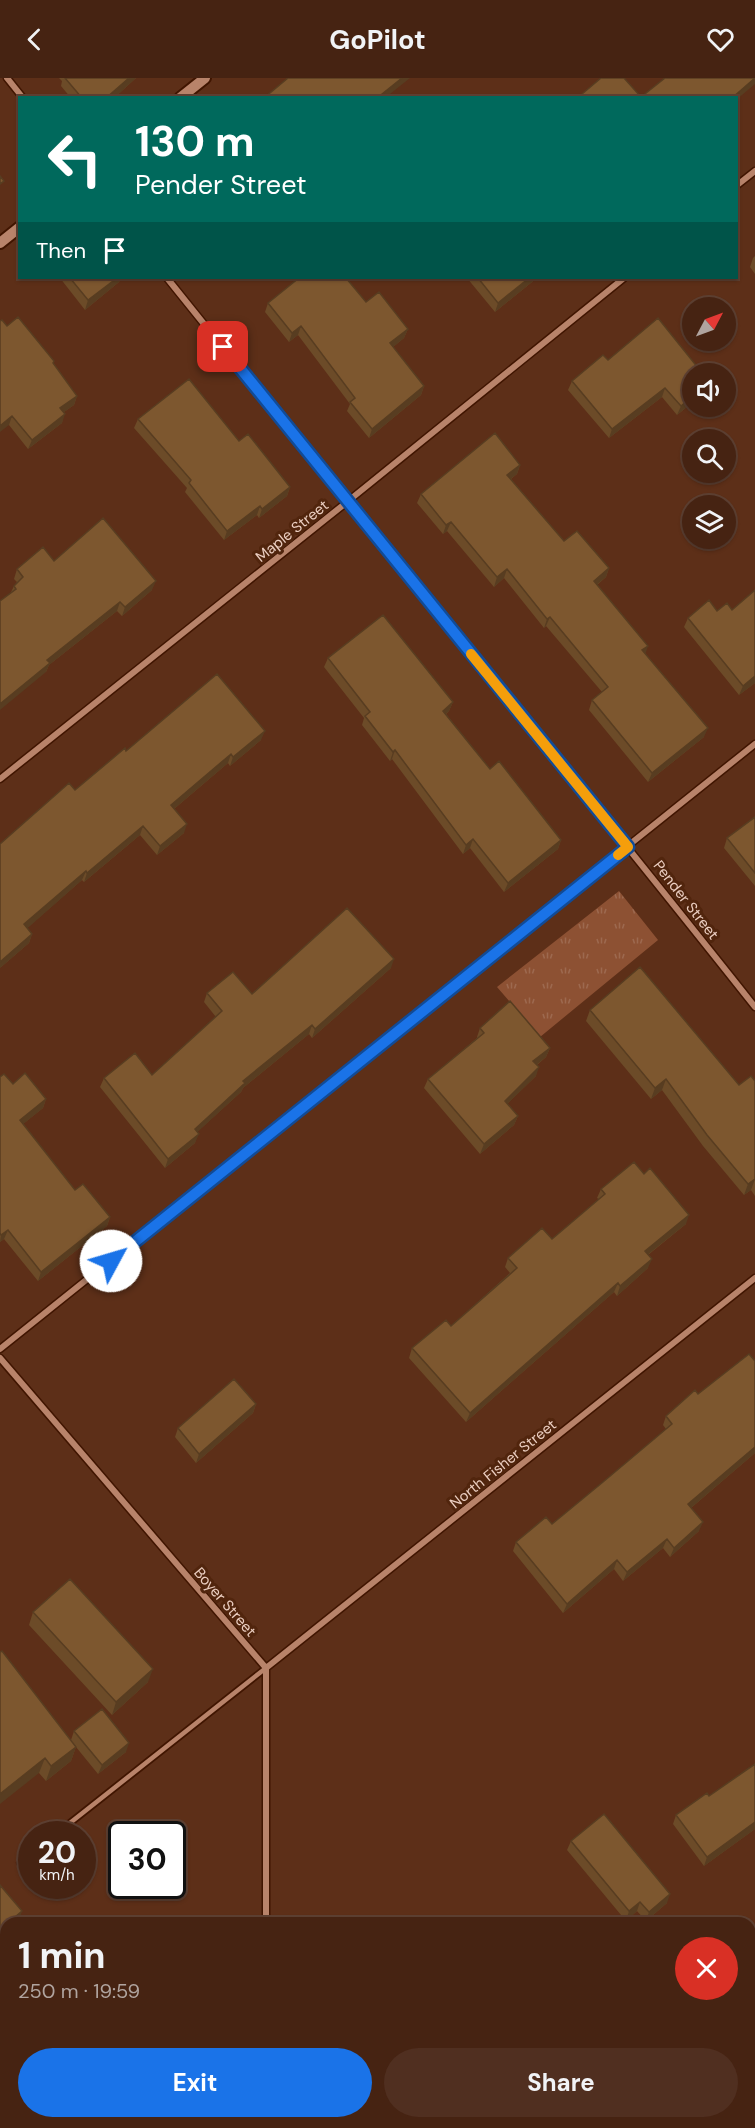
<!DOCTYPE html>
<html lang="en">
<head>
<meta charset="utf-8">
<style>
  :root { --surface:#462312; --page:#502f20; --text:#f1f3f6; --muted:#b0a49f; --line:#5e4032; --accent:#1a73e8 }
  body { margin:0; font-family:"DM Sans",sans-serif; background:var(--page); color:var(--text); height:100vh; display:flex; flex-direction:column; font-size:22px; white-space:nowrap }
  * { box-sizing:border-box; margin:0 }
  p { font-size:20px; color:var(--muted) }
  .icon { flex:none; width:33px; height:33px; fill:none; stroke:currentColor; stroke-width:2; stroke-linecap:round; stroke-linejoin:round }
  .map { position:relative; flex:1; overflow:hidden }
  .details { position:absolute; left:0px; top:1839px; width:756px; height:212px; display:flex; flex-direction:column; background:var(--surface); border-radius:18px 18px 0 0; box-shadow:0 2px 4px #0004,0 0 0 2px var(--line) }
  .details>* { flex:none }
  .hud { position:absolute; left:18px; top:18px; width:720px; height:183px; border-radius:0px; box-shadow:0 2px 4px #0004,0 0 0 2px var(--line); background:#00695c; color:#fff; overflow:hidden }
  .needle { width:39px; rotate:49deg }
  .buttons { position:absolute; left:682px; top:219px; display:grid; gap:12px }
  .buttons a { display:grid; place-items:center; width:54px; height:54px; border-radius:50%; background:var(--surface); box-shadow:0 2px 4px #0004,0 0 0 2px var(--line); font-size:30px }
  .speed { position:absolute; left:18px; top:1743px; display:flex; gap:12px; font-size:30px; font-weight:700; text-align:center }
  .speed>* { display:grid; place-content:center; width:78px; height:78px; border-radius:50%; background:var(--surface); box-shadow:0 2px 4px #0004,0 0 0 2px var(--line); line-height:1 }
  .speed small { font-size:15px; font-weight:400 }
  .speed .limit { border:3px solid #111; border-radius:9px; background:#fff; color:#111 }
  .pin { position:absolute; display:grid; place-items:center; width:51px; height:51px; color:#fff; margin:-26px; border-radius:12px; box-shadow:0 3px 9px #0006 }
  .me { position:absolute; width:66px; margin:-33px; rotate:51deg; stroke-linejoin:round; filter:drop-shadow(0 0 4px #0008) }
  .turn { display:flex; align-items:center; gap:21px; height:126px; padding:0 18px; font-size:27px }
  .turn .icon { width:78px; height:78px; stroke-width:2.5 }
  .turn b { display:block; font-size:42px; line-height:51px }
  .then { display:flex; align-items:center; height:57px; padding:0 18px; background:#0003; gap:12px; font-size:22px }
  .round { display:grid; place-items:center; flex:none; width:63px; height:63px; border-radius:32px; background:var(--page) }
  .headline { display:flex; align-items:center; justify-content:space-between; height:102px; padding:0 18px }
  h1 { font-size:36px; font-weight:700; line-height:45px }
  .button { display:flex; gap:12px; margin-top:auto; padding:12px 18px }
  .button a { flex:1; height:69px; border-radius:36px; background:var(--accent); color:#fff; font-size:24px; font-weight:700; line-height:69px; text-align:center }
  .button a+a { background:var(--page); color:var(--text) }
  header { display:flex; justify-content:space-between; align-items:center; height:78px; padding:0 18px; background:var(--surface); font-size:27px; font-weight:700 }
  .map>svg:first-child { display:block }
  .grass { fill:url(#grass-tufts) }
  .lines { fill:none; stroke-linecap:round; stroke-linejoin:round }
  .service-casing { stroke:#401500; stroke-width:8 }
  .minor-casing { stroke:#401500; stroke-width:9 }
  .tertiary-casing { stroke:#401500; stroke-width:14 }
  .service { stroke:#b8836a; stroke-width:4.5 }
  .minor { stroke:#b8836a; stroke-width:6 }
  .tertiary { stroke:#b8836a; stroke-width:10 }
  .wall { fill:#6c4b28 }
  .shaded-wall { fill:#583d21 }
  .building { fill:#7d572f; stroke:#583d21; stroke-width:1.5 }
  .route-casing { stroke:#114b97; stroke-width:15 }
  .route { stroke:#1a73e8; stroke-width:10 }
  .slow { stroke:#f59e0b; stroke-width:10 }
  .labels { text-anchor:middle; dominant-baseline:central; stroke-width:6; stroke-linejoin:round; paint-order:stroke }
  .street-label { font-size:15px; fill:#eccfc2; stroke:#51250d }
</style>
</head>
<body>
<header><svg class="icon" aria-label="back" viewBox="0 0 24 24"><path d="M15 5l-7 7 7 7"/></svg>GoPilot<svg class="icon" aria-label="heart" viewBox="0 0 24 24"><path d="M12 20l-8-8c-3-5 5-10 8-4 3-6 11-1 8 4z"/></svg></header>
<div class="map">
<svg width="755" height="2050" viewBox="0 0 755 2050">
  <defs>
    <pattern id="grass-tufts" width="24" height="20" patternUnits="userSpaceOnUse" patternTransform="scale(1.5)"><rect width="24" height="20" fill="#8d5133"/><path d="M3 7l-1-3M5 7V3M7 7l1-3M15 17l-1-3M17 17v-4M19 17l1-3" fill="none" stroke="#9d694f"/></pattern>
  </defs>
  <rect width="100%" height="100%" fill="#5d2f18"/>
  <path class="grass" d="M619,813L658,862L540,959L497,909Z
    M755,1976V2050H664L671,2045L750,2044V1980Z"/>
  <g class="lines">
    <defs>
      <path id="service" d="M56,1756L266,1590
        M20,1785L32,1776"/>
      <path id="minor" d="M7,0L23,20
        M736,108L755,93
        M167,200C362,443 561,684 755,929
        M0,701L347,424L624,200
        M0,1271L755,666
        M0,1280L266,1590V1845
        M266,1590L755,1200
        M750,1938L755,1934
        M267,2044V2050
        M614,2050L621,2044"/>
      <path id="tertiary" d="M180,20L205,0
        M0,165L20,149"/>
    </defs>
    <use href="#service" class="service-casing"/>
    <use href="#minor" class="minor-casing"/>
    <use href="#tertiary" class="tertiary-casing"/>
    <use href="#service" class="service"/>
    <use href="#minor" class="minor"/>
    <use href="#tertiary" class="tertiary"/>
  </g>
  <path class="wall" d="M59,0H136L114,20H71L61,8L62,3Z
    M755,178V196L750,189L753,180Z
    M60,200H121L119,204L85,232Z
    M467,200H537L495,234Z
    M366,224L408,251L404,260L393,269L424,308L421,317L369,360L347,333L350,326L298,257L289,264L265,234L268,225Z
    M7,248L54,286L77,318L74,327L64,334L62,345L28,371L9,347Z
    M608,282L693,296V324L677,337L662,319L609,360L568,312L572,303Z
    M138,341L239,363L290,409L287,418L259,440L257,437L224,462L185,414L187,410L134,350Z
    M520,387L517,396L511,401L564,463L609,490L606,499L597,507L645,576L704,659L648,704L589,632L592,622L602,614L546,548L544,550L504,500L494,509L447,453L443,456L417,425L421,416Z
    M54,483L152,512L122,538L117,533L49,587L46,594L11,514L14,508L17,504L14,501L17,491Z
    M688,540L755,605L739,617L684,549Z
    M328,580L453,624L449,633L446,636L490,691L561,762L558,771L504,814L470,770L463,776L392,681L390,683L362,647L364,640L324,589Z
    M261,662L230,688L228,685L174,731L184,755L157,777L140,757L84,804L82,802L27,850L32,856L29,865L0,890L75,712L126,673Z
    M755,739V808L724,770L727,760Z
    M391,890L312,960L309,956L243,1010L241,1014L197,1054L195,1065L165,1090L100,1009L104,1000L152,997L216,939L204,924L207,915L252,916Z
    M590,932L739,1007L755,1003V1118L751,1112L744,1117L703,1068L662,1012L651,1021L586,943Z
    M480,950L550,970L546,979L537,987L536,998L507,1026L518,1038L514,1047L480,1076L424,1010L428,1001L477,960V959Z
    M0,999L46,1021L43,1030L23,1046L75,1112L110,1139L107,1148L38,1203L4,1161L0,1164Z
    M601,1111L686,1146L648,1177V1190L617,1218L614,1214L466,1344L409,1280L412,1270L451,1248L510,1195L505,1189L508,1180L552,1161L599,1121L597,1120Z
    M755,1283V1375L691,1430L699,1453L670,1479L663,1470L623,1503L614,1491L563,1535L513,1473L516,1464L552,1446L603,1404L666,1351L663,1347L666,1338L698,1316Z
    M256,1326L253,1335L196,1385L175,1359L178,1350Z
    M33,1534L148,1604L112,1637L29,1547Z
    M0,1574L71,1662L74,1653L126,1674L98,1696L76,1669L71,1683L46,1703L39,1695Z
    M755,1686V1751L704,1788L673,1746L676,1737L709,1718Z
    M571,1763L667,1825L646,1843L637,1833L626,1843L567,1772Z"/>
  <path class="shaded-wall" d="M129,0H136L114,20H106Z
    M402,0H410L385,20H377Z
    M755,0V6L736,22V20H732Z
    M117,200H121L119,204L85,232L88,222Z
    M529,200H537L495,234L498,225Z
    M301,248L298,257L289,264L292,255Z
    M408,251L404,260L386,275L390,265Z
    M424,308L421,317L369,360L372,351Z
    M665,310L662,319L609,360L612,351Z
    M77,318L74,327L57,339L60,330Z
    M693,318V324L677,337L681,328Z
    M65,336L62,345L28,371L32,362Z
    M12,338L9,347L0,354V348Z
    M520,387L517,396L504,406L507,397Z
    M290,409L287,418L259,440L262,431Z
    M260,428L257,437L224,462L227,453Z
    M451,444L447,453L443,456L446,447Z
    M609,490L606,499L590,512L594,503Z
    M507,491L504,500L494,509L497,499Z
    M156,503L152,512L122,538L125,529Z
    M120,524L117,533L49,587L46,594L0,632V626L47,582Z
    M550,539L546,548L544,550L547,541Z
    M648,568L645,577L642,572Z
    M755,598V605L739,617L743,608Z
    M453,624L449,633L439,642L443,633Z
    M708,650L704,659L648,704L652,695Z
    M265,653L261,662L230,688L233,679Z
    M395,672L392,681L390,683L393,674Z
    M231,676L228,685L168,736L171,727Z
    M187,746L184,755L157,777L160,768Z
    M143,748L140,757L84,804L87,795Z
    M473,761L470,770L463,776L466,767Z
    M561,762L558,771L504,814L508,805Z
    M86,793L82,802L21,856L24,846Z
    M32,856L29,865L0,890V884Z
    M394,881L391,890L312,960L315,951Z
    M312,947L309,956L243,1010L241,1014L191,1060L195,1051L243,1003Z
    M550,970L546,979L530,992L533,983Z
    M539,989L536,998L501,1032L505,1023Z
    M666,1001L662,1012L651,1021L655,1010Z
    M46,1021L43,1030L16,1052L20,1042Z
    M518,1038L514,1047L480,1076L484,1066Z
    M199,1056L195,1065L165,1090L168,1081Z
    M755,1101L751,1112L744,1117L748,1106Z
    M689,1137L686,1146L641,1182L645,1173Z
    M110,1139L107,1148L38,1203L41,1194Z
    M8,1152L4,1161L0,1164L1,1157Z
    M652,1181L648,1190L617,1218L620,1208Z
    M618,1205L614,1214L466,1344L470,1335Z
    M256,1326L253,1335L196,1385L199,1376Z
    M755,1369V1375L685,1435L688,1426Z
    M703,1444L699,1453L670,1479L674,1470Z
    M667,1461L663,1470L623,1503L627,1494Z
    M617,1482L614,1491L563,1535L567,1526Z
    M153,1591L148,1604L112,1637L116,1624Z
    M129,1665L126,1674L98,1696L102,1687Z
    M76,1669L71,1683L46,1703L51,1688Z
    M45,1680L39,1695L0,1726V1716Z
    M755,1744V1751L704,1788L707,1779Z
    M670,1816L667,1825L646,1843L649,1834Z
    M640,1824L637,1833L626,1843L629,1833Z
    M22,1833L18,1845H8Z
    M6,1846V1856L0,1861V1852Z"/>
  <path class="building" d="M65,0H129L106,20H82Z
    M288,0H402L377,20H264Z
    M601,0H624L641,19L665,0H755L732,20H585L582,16Z
    M0,98L4,103L0,106Z
    M70,200H117L88,222Z
    M299,200H346L366,224L379,214L408,251L390,265L424,308L372,351L350,324L355,320L301,248L292,255L268,225Z
    M478,200H529L498,225Z
    M18,239L54,283L53,285L77,318L60,330L65,336L32,362L12,338L0,348V243L2,242L7,248Z
    M658,240L703,296H693V318L681,328L665,310L612,351L572,303L603,277L608,282Z
    M189,301L239,363L248,356L290,409L262,431L260,428L227,453L189,405L191,402L138,341Z
    M495,355L520,387L507,397L564,463L577,453L609,490L594,503L648,568L642,572L708,650L652,695L592,622L608,609L550,539L547,541L507,491L497,499L451,444L446,447L421,416Z
    M103,440L156,503L125,529L120,524L47,582L50,585L0,626V523L16,511L14,508L23,499L17,491L43,469L54,483Z
    M755,512V598L743,608L688,540L709,522L717,533L727,525L732,532Z
    M383,537L453,624L443,633L490,691L499,683L561,762L508,805L473,761L466,767L395,672L393,674L365,638L370,634L328,580Z
    M217,596L265,653L233,679L231,676L171,727L187,746L160,768L143,748L87,795L86,793L24,846L32,856L0,884V766L69,705L75,712L125,670L126,673Z
    M755,739V795L727,760Z
    M347,830L394,881L315,951L312,947L243,1003L245,1005L195,1051L199,1056L168,1081L104,1000L135,975L152,997L222,933L207,915L233,894L252,916Z
    M640,889L739,1007L751,998L755,1003V1101L748,1106L707,1057L666,1001L655,1010L590,932Z
    M510,923L550,970L533,983L539,989L505,1023L518,1038L484,1066L428,1001L484,955L480,950Z
    M25,995L46,1021L20,1042L75,1112L83,1106L110,1139L41,1194L8,1152L1,1157L0,1155V999L4,996L13,1006Z
    M634,1084L644,1096L650,1090L689,1137L645,1173L652,1181L620,1208L618,1205L470,1335L412,1270L446,1242L451,1248L517,1190L508,1180L542,1150L552,1161L605,1116L601,1111Z
    M749,1276L755,1283V1369L688,1426L703,1444L674,1470L667,1461L627,1494L617,1482L567,1526L516,1464L546,1439L552,1446L603,1404L672,1346L666,1338L695,1312L698,1316Z
    M234,1301L256,1326L199,1376L178,1350Z
    M70,1501L153,1591L116,1624L33,1534Z
    M2,1573L76,1669L51,1688L45,1680L0,1716V1574Z
    M102,1631L129,1665L102,1687L74,1653Z
    M755,1686V1744L707,1779L676,1737L707,1715L709,1718Z
    M604,1736L670,1816L649,1834L640,1824L629,1833L571,1763Z
    M0,1807L22,1833L8,1845H6V1846L0,1852Z"/>
  <g class="lines">
    <defs>
      <path id="route" d="M111,1183L628,769L223,269"/>
    </defs>
    <use href="#route" class="route-casing"/>
    <use href="#route" class="route"/>
    <path class="slow" d="M471,576L628,769L618,777"/>
  </g>
  <g class="labels">
    <g class="street-label">
      <text transform="translate(292 453) rotate(-39)">Maple Street</text>
      <text transform="translate(686 822) rotate(52)">Pender Street</text>
      <text transform="translate(503 1386) rotate(-39)">North Fisher Street</text>
      <text transform="translate(225 1524) rotate(49)">Boyer Street</text>
    </g>
  </g>
</svg>
<div class="buttons">
<a><svg class="needle" viewBox="-14 -14 28 28"><path d="M0-13l5 13h-10z" fill="#e53935"/><path d="M0 13l5-13h-10z" fill="#b0a49f"/></svg></a>
<a><svg class="icon" aria-label="sound" viewBox="0 0 24 24"><path d="M4 9h4l5-4v14l-5-4H4zM17 9q2 3 0 6"/></svg></a>
<a><svg class="icon" aria-label="search" viewBox="0 0 24 24"><circle cx="10" cy="10" r="6"/><path d="M15 15l6 6"/></svg></a>
<a><svg class="icon" aria-label="layers" viewBox="0 0 24 24"><path d="M12 4l9 5-9 5-9-5zM3 14l9 5 9-5"/></svg></a>
</div>
<div class="speed"><div>20<small>km/h</small></div><div class="limit">30</div></div>
<div class="pin" style="left:223px;top:269px;background:#d93025"><svg class="icon" aria-label="arrive" viewBox="0 0 24 24"><path d="M6 21V4h12l-3 4 3 4H6"/></svg></div>
<svg class="me" style="left:111px;top:1183px" viewBox="-20 -20 40 40"><circle r="19" fill="#fff"/><path d="M0-13L10 11 0 6-10 11z" fill="#1a73e8"/></svg>
<div class="hud">
<div class="turn"><svg class="icon" aria-label="left" viewBox="0 0 24 24"><path d="M17 20v-9H6M10 6l-5 5 5 5"/></svg><div><b>130 m</b>Pender Street</div></div>
<div class="then">Then<svg class="icon" aria-label="arrive" viewBox="0 0 24 24"><path d="M6 21V4h12l-3 4 3 4H6"/></svg></div>
</div>
<section class="details">
<div class="headline"><div><h1>1 min</h1><p>250 m · 19:59</p></div><a class="round" style="background:#d93025;color:#fff"><svg class="icon" aria-label="close" viewBox="0 0 24 24"><path d="M6 6l12 12M18 6L6 18"/></svg></a></div>
<div class="button"><a>Exit</a><a>Share</a></div>
</section>
</div>
</body>
</html>
